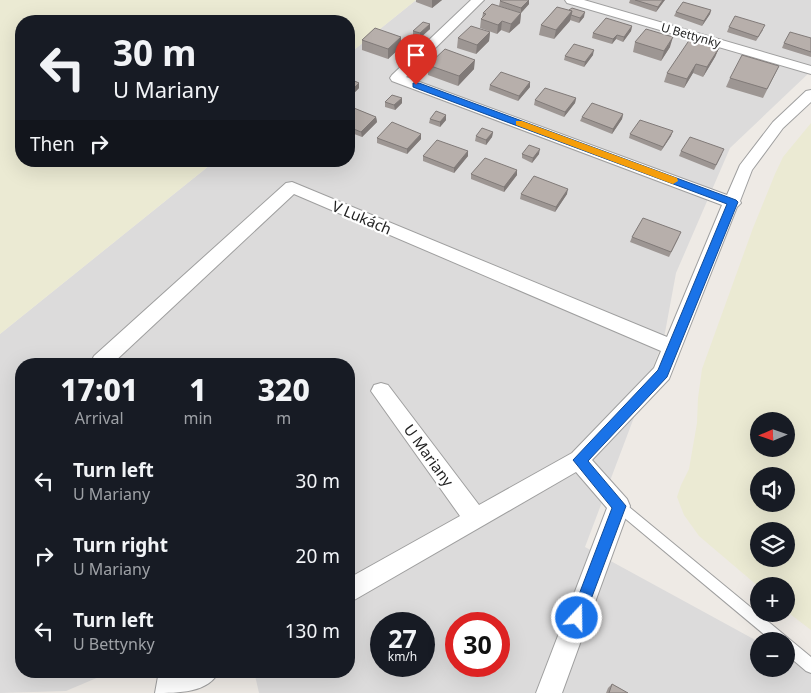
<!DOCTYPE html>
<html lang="en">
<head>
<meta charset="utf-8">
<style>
  :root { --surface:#171b24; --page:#242831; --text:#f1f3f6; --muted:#9ea1a6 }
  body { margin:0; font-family:"Noto Sans",sans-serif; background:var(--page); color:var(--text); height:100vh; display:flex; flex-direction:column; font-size:19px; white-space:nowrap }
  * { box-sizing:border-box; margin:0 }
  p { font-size:16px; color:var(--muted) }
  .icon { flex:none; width:28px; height:28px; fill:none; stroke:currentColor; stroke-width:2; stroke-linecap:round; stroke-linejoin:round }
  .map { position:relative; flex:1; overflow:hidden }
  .drawer { position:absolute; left:15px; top:358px; width:340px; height:320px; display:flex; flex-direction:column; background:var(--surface); border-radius:20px; box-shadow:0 5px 20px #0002 }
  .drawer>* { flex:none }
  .guide { position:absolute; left:15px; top:15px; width:340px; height:152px; border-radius:20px; box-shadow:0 5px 20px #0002; background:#171b24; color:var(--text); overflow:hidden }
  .needle { width:32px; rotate:268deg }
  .buttons { position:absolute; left:750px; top:412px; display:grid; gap:10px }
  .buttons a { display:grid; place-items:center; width:45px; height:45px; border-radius:50%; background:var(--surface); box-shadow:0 5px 20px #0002; font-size:25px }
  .speed { position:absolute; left:370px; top:612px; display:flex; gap:10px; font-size:25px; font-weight:700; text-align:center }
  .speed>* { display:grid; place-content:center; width:65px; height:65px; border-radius:50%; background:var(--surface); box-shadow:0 5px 20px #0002; line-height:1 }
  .speed small { font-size:12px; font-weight:400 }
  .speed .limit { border:8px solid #d22; background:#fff; color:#111 }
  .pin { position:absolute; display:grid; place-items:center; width:42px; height:42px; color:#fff; margin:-51px -21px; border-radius:50% 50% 50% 0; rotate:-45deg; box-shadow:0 0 5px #0007 }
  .pin .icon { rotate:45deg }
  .me { position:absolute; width:55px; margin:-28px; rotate:21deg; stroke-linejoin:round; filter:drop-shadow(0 0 4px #0008) }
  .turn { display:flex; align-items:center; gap:18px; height:105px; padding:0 15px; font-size:22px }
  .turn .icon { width:65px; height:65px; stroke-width:2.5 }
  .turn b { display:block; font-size:35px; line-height:42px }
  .then { display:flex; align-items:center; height:48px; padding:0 15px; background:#0003; gap:10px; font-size:19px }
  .eta { display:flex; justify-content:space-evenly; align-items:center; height:85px; text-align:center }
  .eta b { font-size:30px; font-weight:800; line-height:35px }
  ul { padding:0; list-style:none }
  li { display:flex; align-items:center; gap:15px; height:75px; padding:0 15px }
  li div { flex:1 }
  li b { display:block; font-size:19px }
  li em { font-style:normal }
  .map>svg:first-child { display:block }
  .residential { fill:#dcdbdb; fill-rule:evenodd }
  .farmland { fill:#ebead3; fill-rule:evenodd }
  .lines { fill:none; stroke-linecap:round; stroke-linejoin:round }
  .service-casing { stroke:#9f9f9f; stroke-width:2 }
  .minor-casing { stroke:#9f9f9f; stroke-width:2 }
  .service { fill:#fff; fill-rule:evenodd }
  .minor { fill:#fff; fill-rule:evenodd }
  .wall { fill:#9d9693 }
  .shaded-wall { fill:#807a78 }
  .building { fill:#b7afab; stroke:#807a78 }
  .route { fill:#1a73e8; stroke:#114b97 }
  .slow { fill:#f59e0b }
  .labels { text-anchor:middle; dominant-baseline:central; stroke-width:4.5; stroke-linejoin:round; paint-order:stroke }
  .far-street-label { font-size:12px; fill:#1e1e1e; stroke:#fff }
  .street-label { font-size:15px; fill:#1e1e1e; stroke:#fff }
</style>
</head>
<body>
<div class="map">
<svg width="811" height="693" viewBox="0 0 811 693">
  <rect width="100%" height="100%" fill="#eeeae5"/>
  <path class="residential" d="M416,0H811V71L730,148L676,273L664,338L585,547L759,642V669H786V657L811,671V693H259L254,671H349V364H21V671H113L66,691L0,693V334L215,161H349V54ZM381,624H424V666H381ZM456,624H499V666H456Z"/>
  <path class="farmland" d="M0,0H416L349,54V21H21V161H215L0,334Z
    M811,123V630L786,611V586L759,587L699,536L684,515L677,497L681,485L689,469L697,423L698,398L702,369L753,228L775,174L783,157ZM759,421H786V449H759ZM759,476H786V504H759ZM759,531H786V559H759Z"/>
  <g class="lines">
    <defs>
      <path id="service" d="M619,501L623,502L811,657V673L806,671L786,654V641H772L615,510L613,506L615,502Z"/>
      <path id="minor" d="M471,0H484L406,77L727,195L740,165L773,122L806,91L811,90V102L783,128L752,170L740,201L741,203L737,207L669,379L592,460L627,499L630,506L562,693H536L607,508L576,472L349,603V578L460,516L371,391L374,385L381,383L388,385L479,505L572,453L654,368L661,351L294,194L112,364H92L91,362L94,356L286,183L292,182L667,337L722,205L392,81L390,78L392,75Z
        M565,0H584L811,66V74L567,3Z
        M159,671H219C209,693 178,693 155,693Z"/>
    </defs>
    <use href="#service" class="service-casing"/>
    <use href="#minor" class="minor-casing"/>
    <use href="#service" class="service"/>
    <use href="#minor" class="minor"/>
  </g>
  <path class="wall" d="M416,0H442L432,8L416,2Z
    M630,0H665L656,12L629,3Z
    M500,1L529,4L521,13L499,6Z
    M557,7L584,17L579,23L570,20L554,39L539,35L541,25Z
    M711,10L710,14L702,26L674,16L676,12Z
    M483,13H521L520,23L509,33L501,30L497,34L480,28L481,19L482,18Z
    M430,24V29L420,38L413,35V31Z
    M632,26L631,31L623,42L616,39L612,44L592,38L593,33Z
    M729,27L763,30L756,41L727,32Z
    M490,32L489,41L476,54L457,48L458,38Z
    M401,37V47L388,59L362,50V40Z
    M811,38V57L782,48L784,43Z
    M635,42L670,47L661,61L633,52Z
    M719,48L715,57L703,77L693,73L684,88L664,82L667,73Z
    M593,55L584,67L564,60L565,56Z
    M428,65L474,69L458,86L428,75Z
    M779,66L763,98L726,87L730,78Z
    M349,80L359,83V88L352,95L349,93Z
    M530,82V87L518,101L489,90L490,85Z
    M402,98V103L395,110L385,107V102Z
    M576,98L575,103L564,117L534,105L535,100Z
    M349,106L376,117L377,122L362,137L349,132Z
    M623,114L622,119L612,134L580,121L582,117Z
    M446,115V120L440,127L429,123L430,119Z
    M493,132L492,137L486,145L475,141L476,136Z
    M630,134L671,136L661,151L629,138Z
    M377,138L421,139L407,154L377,143Z
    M468,151V156L454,173L423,161V156Z
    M681,151L722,154L714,170L679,156Z
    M522,154H539L532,163L522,158Z
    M471,174L517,175L504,192L471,179Z
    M521,194H567L555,212L520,199Z
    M632,237H679L669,257L630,242Z
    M612,684L628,693H606L608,688Z"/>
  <path class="shaded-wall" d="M432,0H442L432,8Z
    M529,0V4L521,13V8Z
    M663,0H665L664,1L656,12L658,7Z
    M711,10L710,14L702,26L704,21Z
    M572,11L570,21L554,39L556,30Z
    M585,12L584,17L579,23L580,18Z
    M521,13L520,23L509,33L511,24Z
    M502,21L501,30L497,34L498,25Z
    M430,24V29L420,38V33Z
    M632,26L631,31L623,42L624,37Z
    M490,32L489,41L476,54L477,45Z
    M617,35L616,39L612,44L613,39Z
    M401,37V47L388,59V49Z
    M673,37L670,47L661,61L664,51Z
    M719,48L715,57L703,77L707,67Z
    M594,50L593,55L584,67L585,62Z
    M475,60L474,69L458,86L459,76Z
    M696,64L693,73L684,88L687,79Z
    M530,82V87L518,101L519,96Z
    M359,83V88L352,95V90Z
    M402,98V103L395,110L394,105Z
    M576,98L575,103L564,117L565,112Z
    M623,114L622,119L612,134L613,129Z
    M446,115V120L440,127V122Z
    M376,117L377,122L362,137L361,132Z
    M673,131L671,136L661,151L663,147Z
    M493,132L492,137L486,145V140Z
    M421,134V139L407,154V149Z
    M540,149L539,154L532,163L533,158Z
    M468,151V156L454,173V168Z
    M517,170V175L504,192V187Z
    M568,189L567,194L555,212L556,207Z"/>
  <path class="building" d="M501,0H529L521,8L500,1Z
    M635,0H663L658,7Z
    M683,2L711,10L704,21L676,12Z
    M492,4L521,13L511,24L502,21L498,25L481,19L486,14L483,13Z
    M557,7L572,11L556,30L541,25Z
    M572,8L585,12L580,18L571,15L572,11L569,10Z
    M735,16L765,25L758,37L729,27Z
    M606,18L632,26L624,37L617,35L613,39L593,33Z
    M423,22L430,24L420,33L413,31Z
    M471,26L490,32L477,45L458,38Z
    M375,28L401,37L388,49L362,40Z
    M646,29L673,37L664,51L635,42Z
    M790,32L811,38V52L784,43Z
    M690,39L719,48L707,67L696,64L687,79L667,73Z
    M574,44L594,50L585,62L565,56Z
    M445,49L475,60L459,76L428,65Z
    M742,55L779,66L767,89L730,78Z
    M501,72L530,82L519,96L490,85Z
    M350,79L359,83L352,90L349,89V80Z
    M545,88L576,98L565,112L535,100Z
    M392,95L402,98L394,105L385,102Z
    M592,103L623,114L613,129L582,117Z
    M349,106L376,117L361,132L349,127Z
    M436,111L446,115L440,122L430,119Z
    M640,120L673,131L663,147L630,134Z
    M392,122L421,134L407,149L377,138Z
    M482,128L493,132L486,140L476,136Z
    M690,137L724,149L716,165L681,151Z
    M437,140L468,151L454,168L423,156Z
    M529,145L540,149L533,158L522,154Z
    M485,158L517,170L504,187L471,174Z
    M534,176L568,189L556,207L521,194Z
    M643,218L681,232L671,252L632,237Z
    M612,684L628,693H609Z"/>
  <path class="route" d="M413,83H419L736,200L738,202L667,377L588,461L626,506L584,618L582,623L577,626L572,623L570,618L612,508L573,460L658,370L727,204L413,87Z"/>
  <path class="slow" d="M516,121H522L677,178L678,181L673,184L670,183L516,125Z"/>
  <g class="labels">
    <g class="far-street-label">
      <text transform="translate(691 35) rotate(16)">U Bettynky</text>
    </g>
    <g class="street-label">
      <text transform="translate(362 217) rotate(23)">V Lukách</text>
      <text transform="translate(429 455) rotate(54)">U Mariany</text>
    </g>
  </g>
</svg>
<div class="buttons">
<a><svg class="needle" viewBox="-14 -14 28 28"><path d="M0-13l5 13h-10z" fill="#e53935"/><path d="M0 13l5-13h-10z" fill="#9ea1a6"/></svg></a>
<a><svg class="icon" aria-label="sound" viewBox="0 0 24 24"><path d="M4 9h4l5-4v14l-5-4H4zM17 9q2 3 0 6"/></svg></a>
<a><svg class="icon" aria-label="layers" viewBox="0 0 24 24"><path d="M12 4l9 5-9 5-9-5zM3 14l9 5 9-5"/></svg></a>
<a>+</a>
<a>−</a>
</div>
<div class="speed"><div>27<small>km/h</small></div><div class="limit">30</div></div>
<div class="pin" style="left:416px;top:85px;background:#d93025"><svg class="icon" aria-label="arrive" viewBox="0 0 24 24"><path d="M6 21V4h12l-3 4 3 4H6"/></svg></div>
<svg class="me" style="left:577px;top:618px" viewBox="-20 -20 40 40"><circle r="17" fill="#1a73e8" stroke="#fff" stroke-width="3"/><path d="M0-11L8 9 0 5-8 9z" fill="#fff"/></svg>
<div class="guide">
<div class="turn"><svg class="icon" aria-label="left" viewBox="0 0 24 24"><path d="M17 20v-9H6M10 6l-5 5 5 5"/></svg><div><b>30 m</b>U Mariany</div></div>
<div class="then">Then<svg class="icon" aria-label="right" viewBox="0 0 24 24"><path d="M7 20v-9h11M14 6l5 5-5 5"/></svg></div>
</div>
<section class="drawer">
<div class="eta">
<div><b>17:01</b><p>Arrival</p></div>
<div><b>1</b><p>min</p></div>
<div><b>320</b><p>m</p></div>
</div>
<ul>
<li><svg class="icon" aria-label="left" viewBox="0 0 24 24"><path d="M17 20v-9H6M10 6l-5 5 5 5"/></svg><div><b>Turn left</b><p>U Mariany</p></div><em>30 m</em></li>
<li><svg class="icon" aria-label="right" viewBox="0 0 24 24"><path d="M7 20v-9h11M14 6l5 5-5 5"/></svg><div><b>Turn right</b><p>U Mariany</p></div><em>20 m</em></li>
<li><svg class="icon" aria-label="left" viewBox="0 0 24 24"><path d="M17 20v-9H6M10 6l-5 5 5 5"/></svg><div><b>Turn left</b><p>U Bettynky</p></div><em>130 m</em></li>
</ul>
</section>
</div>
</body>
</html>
